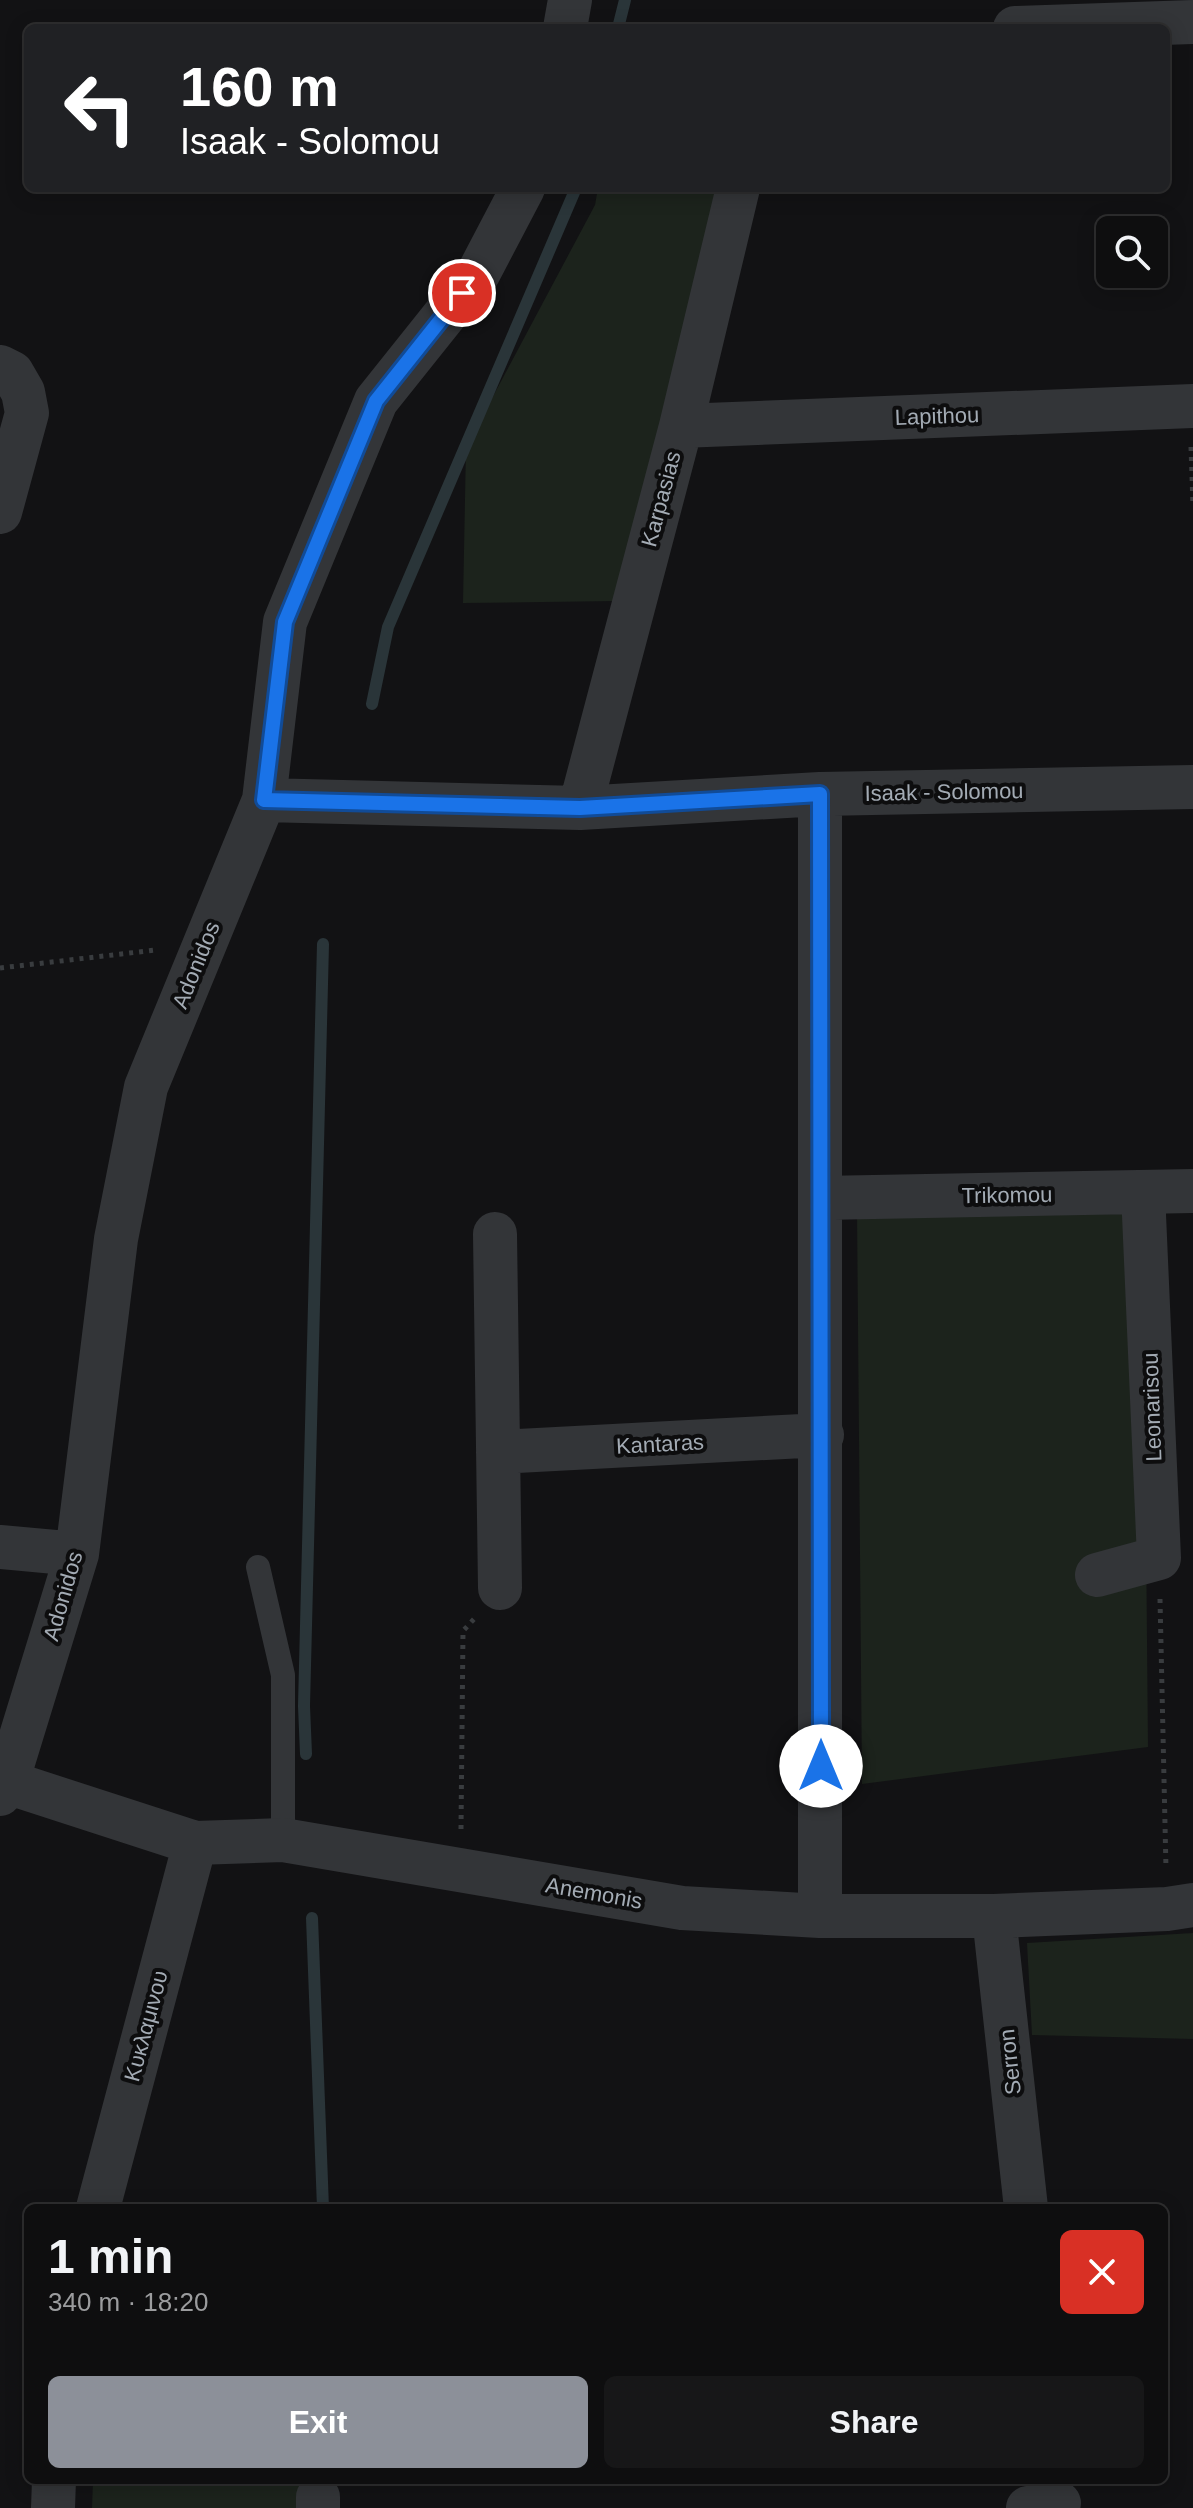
<!DOCTYPE html>
<html lang="en">
<head>
<meta charset="utf-8">
<style>
  :root { --surface:#0e0e0f; --page:#171718; --text:#f1f3f6; --muted:#9b9c9e; --line:#2e2e2f; --accent:#8c9099 }
  body { margin:0; font-family:Arial,sans-serif; background:var(--page); color:var(--text); height:100vh; display:flex; flex-direction:column; font-size:30px; white-space:nowrap }
  * { box-sizing:border-box; margin:0 }
  p { font-size:26px; color:var(--muted) }
  .icon { flex:none; width:44px; height:44px; fill:none; stroke:currentColor; stroke-width:2; stroke-linecap:round; stroke-linejoin:round }
  .map { position:relative; flex:1; overflow:hidden }
  .sheet { position:absolute; left:24px; top:2204px; width:1144px; height:280px; display:flex; flex-direction:column; background:var(--surface); border-radius:12px; box-shadow:0 4px 20px #0003,0 0 0 2px var(--line) }
  .sheet>* { flex:none }
  .top-card { position:absolute; left:24px; top:24px; width:1146px; height:168px; border-radius:12px; box-shadow:0 4px 20px #0003,0 0 0 2px var(--line); background:#202124; color:#fff; overflow:hidden }
  .fabs { position:absolute; left:1096px; top:216px; display:grid; gap:16px }
  .fabs a { display:grid; place-items:center; width:72px; height:72px; border-radius:12px; background:var(--surface); box-shadow:0 4px 20px #0003,0 0 0 2px var(--line); font-size:40px }
  .pin { position:absolute; display:grid; place-items:center; width:68px; height:68px; color:#fff; margin:-34px; border:4px solid #fff; border-radius:50%; box-shadow:0 2px 8px #0007 }
  .me { position:absolute; width:88px; margin:-44px; rotate:0deg; stroke-linejoin:round; filter:drop-shadow(0 0 6px #0008) }
  .turn { display:flex; align-items:center; gap:28px; height:168px; padding:0 24px; font-size:36px }
  .turn .icon { width:104px; height:104px; stroke-width:2.5 }
  .turn b { display:block; font-size:56px; line-height:68px }
  .round { display:grid; place-items:center; flex:none; width:84px; height:84px; border-radius:12px; background:var(--page) }
  .head { display:flex; align-items:center; justify-content:space-between; height:136px; padding:0 24px }
  h1 { font-size:48px; font-weight:700; line-height:60px }
  .button { display:flex; gap:16px; margin-top:auto; padding:16px 24px }
  .button a { flex:1; height:92px; border-radius:12px; background:var(--accent); color:#fff; font-size:32px; font-weight:700; line-height:92px; text-align:center }
  .button a+a { background:var(--page); color:var(--text) }
  .map>svg:first-child { display:block }
  .green { fill:#1c231c }
  .lines { fill:none; stroke-linecap:round; stroke-linejoin:round }
  .stream { stroke:#2a3539; stroke-width:12 }
  .path { stroke:#393c3f; stroke-width:5; stroke-dasharray:4 6; stroke-linecap:butt }
  .service { stroke:#333538; stroke-width:24 }
  .minor { stroke:#333538; stroke-width:44 }
  .route-casing { stroke:#114b97; stroke-width:20 }
  .route { stroke:#1a73e8; stroke-width:14 }
  .labels { text-anchor:middle; dominant-baseline:central; stroke-width:8; stroke-linejoin:round; paint-order:stroke }
  .street-label { font-size:22px; fill:#a3abb4; stroke:#0d0d0e }
</style>
</head>
<body>
<div class="map">
<svg width="1193" height="2508" viewBox="0 0 1193 2508">
  <rect width="100%" height="100%" fill="#121214"/>
  <path class="green" d="M598,188H737L616,601L463,603L466,447L595,205Z
    M1143,1207L1148,1747L862,1784L857,1211Z
    M1193,1933V2039L1032,2035L1027,1943Z
    M93,2480H304L303,2508H92Z"/>
  <g class="lines">
    <path class="stream" d="M618,28L625,0
      M372,704L388,627L576,188
      M306,1754L304,1706L323,944
      M312,1918L323,2208"/>
    <path class="path" d="M1191,447L1193,506
      M0,968L156,950
      M1160,1599L1166,1869
      M461,1829L463,1631L474,1619"/>
    <path class="service" d="M258,1567L283,1675V1840"/>
    <path class="minor" d="M565,28L570,0
      M1015,28L1193,22
      M0,367L12,373L23,392L27,413L0,512
      M681,426L1193,406
      M264,800L580,808L820,794L1193,787
      M580,808L681,426L738,188
      M821,1198L1193,1191
      M495,1234L500,1588
      M498,1452L822,1435
      M0,1547L77,1554
      M1097,1575L1159,1558L1143,1192
      M7,1782L195,1843L283,1840L682,1908L820,1916H994L1167,1909L1193,1905
      M0,1794L7,1782L77,1554L116,1239L146,1087L264,800L285,622L376,401L479,272L523,188
      M820,1916V794
      M994,1916L1026,2208
      M98,2208L195,1843
      M318,2497V2508
      M53,2508L54,2480
      M1028,2508L1059,2503"/>
  </g>
  <g class="lines">
    <defs>
      <path id="route" d="M462,293L376,401L285,622L264,800L580,808L820,794L821,1766"/>
    </defs>
    <use href="#route" class="route-casing"/>
    <use href="#route" class="route"/>
  </g>
  <g class="labels">
    <g class="street-label">
      <text transform="translate(937 416) rotate(-2)">Lapithou</text>
      <text transform="translate(661 499) rotate(-75)">Karpasias</text>
      <text transform="translate(944 792) rotate(-1)">Isaak - Solomou</text>
      <text transform="translate(196 965) rotate(-68)">Adonidos</text>
      <text transform="translate(1007 1195) rotate(-1)">Trikomou</text>
      <text transform="translate(1152 1407) rotate(-92)">Leonarisou</text>
      <text transform="translate(660 1444) rotate(-3)">Kantaras</text>
      <text transform="translate(63 1596) rotate(-74)">Adonidos</text>
      <text transform="translate(594 1893) rotate(10)">Anemonis</text>
      <text transform="translate(146 2026) rotate(-75)">Κυκλαμινου</text>
      <text transform="translate(1010 2062) rotate(-96)">Serron</text>
    </g>
  </g>
</svg>
<div class="fabs">
<a><svg class="icon" aria-label="search" viewBox="0 0 24 24"><circle cx="10" cy="10" r="6"/><path d="M15 15l6 6"/></svg></a>
</div>
<div class="pin" style="left:462px;top:293px;background:#d93025"><svg class="icon" aria-label="arrive" viewBox="0 0 24 24"><path d="M6 21V4h12l-3 4 3 4H6"/></svg></div>
<svg class="me" style="left:821px;top:1766px" viewBox="-20 -20 40 40"><circle r="19" fill="#fff"/><path d="M0-13L10 11 0 6-10 11z" fill="#1a73e8"/></svg>
<div class="top-card">
<div class="turn"><svg class="icon" aria-label="left" viewBox="0 0 24 24"><path d="M17 20v-9H6M10 6l-5 5 5 5"/></svg><div><b>160 m</b>Isaak - Solomou</div></div>
</div>
<section class="sheet">
<div class="head"><div><h1>1 min</h1><p>340 m · 18:20</p></div><a class="round" style="background:#d93025;color:#fff"><svg class="icon" aria-label="close" viewBox="0 0 24 24"><path d="M6 6l12 12M18 6L6 18"/></svg></a></div>
<div class="button"><a>Exit</a><a>Share</a></div>
</section>
</div>
</body>
</html>
